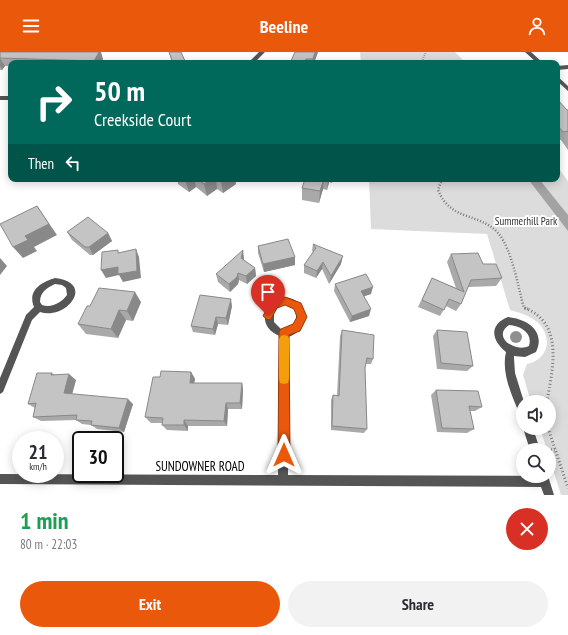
<!DOCTYPE html>
<html lang="en">
<head>
<meta charset="utf-8">
<style>
  :root { --surface:#fff; --page:#f2f2f3; --text:#2b2b33; --muted:#7c7c81; --accent:#ea580c }
  body { margin:0; font-family:"PT Sans Narrow",sans-serif; background:var(--page); color:var(--text); height:100vh; display:flex; flex-direction:column; font-size:15px; white-space:nowrap }
  * { box-sizing:border-box; margin:0 }
  p { font-size:13px; color:var(--muted) }
  .icon { flex:none; width:22px; height:22px; fill:none; stroke:currentColor; stroke-width:2; stroke-linecap:round; stroke-linejoin:round }
  .map { position:relative; height:443px; overflow:hidden }
  .drawer { display:flex; flex-direction:column; background:var(--surface); flex:1 }
  .drawer>* { flex:none }
  .hud { position:absolute; left:8px; top:8px; width:552px; height:122px; border-radius:8px; box-shadow:0 2px 10px #0003; background:#00695c; color:#fff; overflow:hidden }
  .controls { position:absolute; left:516px; top:343px; display:grid; gap:8px }
  .controls a { display:grid; place-items:center; width:40px; height:40px; border-radius:50%; background:var(--surface); box-shadow:0 2px 10px #0003; font-size:20px }
  .speed { position:absolute; left:12px; top:379px; display:flex; gap:8px; font-size:20px; font-weight:700; text-align:center }
  .speed>* { display:grid; place-content:center; width:52px; height:52px; border-radius:50%; background:var(--surface); box-shadow:0 2px 10px #0003; line-height:1 }
  .speed small { font-size:10px; font-weight:400 }
  .speed .limit { border:2px solid #111; border-radius:6px; background:#fff; color:#111 }
  .pin { position:absolute; display:grid; place-items:center; width:34px; height:34px; color:#fff; margin:-41px -17px; border-radius:50% 50% 50% 0; rotate:-45deg; box-shadow:0 0 4px #0007 }
  .pin .icon { rotate:45deg }
  .me { position:absolute; width:44px; margin:-22px; rotate:0deg; stroke-linejoin:round; filter:drop-shadow(0 0 3px #0008) }
  .turn { display:flex; align-items:center; gap:14px; height:84px; padding:0 20px; font-size:18px }
  .turn .icon { width:52px; height:52px; stroke-width:2.5 }
  .turn b { display:block; font-size:28px; line-height:34px }
  .then { display:flex; align-items:center; height:38px; padding:0 20px; background:#0003; gap:8px; font-size:15px }
  .round { display:grid; place-items:center; flex:none; width:42px; height:42px; border-radius:21px; background:var(--page) }
  .overview { display:flex; align-items:center; justify-content:space-between; height:68px; padding:0 20px }
  h1 { font-size:24px; font-weight:600; line-height:30px; color:#1e9e55 }
  .action { display:flex; gap:8px; margin-top:auto; padding:8px 20px }
  .action a { flex:1; height:46px; border-radius:24px; background:var(--accent); color:#fff; font-size:16px; font-weight:600; line-height:46px; text-align:center }
  .action a+a { background:var(--page); color:var(--text) }
  header { display:flex; justify-content:space-between; align-items:center; height:52px; padding:0 20px; background:var(--accent); color:#fff; font-size:18px; font-weight:600 }
  .map>svg:first-child { display:block }
  .green { fill:#dcdcdc }
  .water { fill:#a3a3a3 }
  .lines { fill:none; stroke-linecap:round; stroke-linejoin:round }
  .path-far2 { stroke:#777; stroke-width:2; stroke-dasharray:0.5 1.5; stroke-linecap:butt }
  .path-far1 { stroke:#777; stroke-width:2.5; stroke-dasharray:1 2; stroke-linecap:butt }
  .path { stroke:#777; stroke-width:3; stroke-dasharray:1 2.5; stroke-linecap:butt }
  .minor { fill:#555; fill-rule:evenodd }
  .tree { fill:#8f8f8f }
  .wall { fill:#a9a9a9 }
  .shaded-wall { fill:#898989 }
  .building { fill:#c4c4c4; stroke:#898989 }
  .route { fill:#ea580c; stroke:#983908 }
  .slow { fill:#f59e0b }
  .labels { text-anchor:middle; dominant-baseline:central; stroke-width:4; stroke-linejoin:round; paint-order:stroke }
  .park-label { font-size:11px; fill:#333; stroke:#fff }
  .near-street-label { font-size:13px; fill:#000; stroke:#fff }
</style>
</head>
<body>
<header><svg class="icon" aria-label="menu" viewBox="0 0 24 24"><path d="M4 6h16M4 12h16M4 18h16"/></svg>Beeline<svg class="icon" aria-label="person" viewBox="0 0 24 24"><circle cx="12" cy="8" r="4"/><path d="M4 21q1-7 8-7t8 7"/></svg></header>
<div class="map">
<svg width="568" height="443" viewBox="0 0 568 443">
  <rect width="100%" height="100%" fill="#fff"/>
  <path class="green" d="M360,0H455L466,11H361Z
    M557,114L568,129V443H561L549,405V398H547L540,376H549V350H531L523,323L527,312C546,308 553,290 541,274C534,265 521,261 510,258L487,182L371,177L369,127H557Z"/>
  <path class="water" d="M528,127H539L568,163V179Z"/>
  <g class="lines">
    <path class="path-far2" d="M421,11L426,0"/>
    <path class="path-far1" d="M442,127L438,138C451,170 479,160 498,181C512,197 518,235 524,256L528,257"/>
    <path class="path" d="M525,256C565,272 552,318 547,350
      M548,376L568,436
      M544,398H555"/>
    <path class="minor" d="M259,0H265L254,11H248Z
      M525,0H531L543,11H537Z
      M568,13V17L557,18V14Z
      M557,24L568,34V39L557,29Z
      M0,44H11V48H0Z
      M55,226C97,231 65,269 40,260L32,268L3,340L0,342V326L26,263L34,255C27,238 42,230 55,226ZM55,232L62,233L66,236L67,243C61,251 52,256 42,253L40,250C40,240 47,236 55,232Z
      M285,245C310,248 312,277 288,285V423L548,424L554,443H544L541,435L0,432V422L278,423L280,284C257,276 261,248 285,245ZM280,253H289L296,259V270L289,277H281L274,270V259Z
      M508,265C527,267 546,279 536,300L525,305L514,304V306L515,321L524,350H523V365L520,363C512,344 501,321 506,300C492,289 488,273 508,265ZM509,273C521,274 533,281 529,294C514,301 492,284 509,273Z
      M523,376H533L540,398H530Z"/>
  </g>
  <circle class="tree" cx="516" cy="285" r="6"/>
  <path class="wall" d="M0,0L103,7L101,11H11V14H5L2,18H0Z
    M169,0L185,9V11H172Z
    M318,0L314,11H290Z
    M557,47L567,58H568V98L561,88H558L557,87Z
    M177,127H235L236,132L223,141L217,137L207,144L196,135L189,140L178,132Z
    M304,127H333L332,131L329,130L327,138L323,137L319,151L302,148V136L304,131Z
    M67,180L108,181L112,189L93,203H90L72,188Z
    M313,192L341,212L329,232L322,217L316,226L304,221V213L313,200L312,199Z
    M258,194L295,205V213L264,220L258,201Z
    M451,202L483,212L502,226L496,234L468,235L461,252L456,259L446,254L440,264L418,255L432,226L456,236L447,210Z
    M244,206V208L255,216L256,224L247,232L239,228L238,232L230,240L218,230L216,222Z
    M335,232L371,242L364,244L369,264L350,270L334,239Z
    M141,250L133,269L126,268L118,286L86,282L78,272L90,254Z
    M232,254L228,273L218,272L215,283L193,280L191,274Z
    M342,278L373,307L371,312H366L365,316L367,377L364,381L331,378V348L333,343L337,344L340,284Z
    M437,278L473,314L467,319L437,317L433,284Z
    M191,320L195,327L194,331H242L243,338L242,357H228L227,374H188V379L167,378L162,373V371H151L145,365L160,325Z
    M52,321L55,323L76,328L72,342L133,352L124,380L97,377L91,373L82,372L76,368L41,369L33,365L35,356L28,352Z
    M436,338L482,355L475,359H470L474,377L467,381L437,380L431,343Z"/>
  <path class="shaded-wall" d="M99,0H101L103,7L101,11H94V9Z
    M315,0H318L314,11H312L313,7Z
    M0,6L5,14L2,18L0,14Z
    M185,9V11H175Z
    M187,127H194L196,135L189,140L185,128Z
    M212,127H216L217,137L207,144L204,132Z
    M223,127H235L236,132L223,141L221,129Z
    M324,127L323,137L319,151L320,139Z
    M328,127H330L327,138Z
    M37,154L57,183L34,195L37,199L23,206L13,195L25,184Z
    M108,181L112,189L93,203L89,195Z
    M136,197L139,205L141,226L123,230L119,223L106,226L101,218Z
    M243,198L244,206L242,214L241,206Z
    M343,204L341,212L329,232L331,224Z
    M295,205V213L264,220L263,212Z
    M0,206L7,214L0,223Z
    M323,210L322,217L316,226L317,219Z
    M255,216L256,224L247,232L246,224Z
    M238,221L239,228L238,232L230,240L229,232Z
    M373,235L371,242L359,246L361,239Z
    M135,240L141,250L133,269L127,259Z
    M231,247L232,254L228,273L226,266Z
    M371,257L369,264L350,270L352,264Z
    M119,258L126,268L118,286L111,277Z
    M216,265L218,272L215,283L213,277Z
    M191,320L195,327L193,337L190,331Z
    M69,322L76,328L71,346L64,341Z
    M242,331L243,338L242,357L240,351Z
    M128,347L133,352L124,380L119,376Z
    M226,351L228,357L227,374L224,369Z
    M184,368L188,374V379L184,373Z"/>
  <path class="building" d="M0,0H99L94,9L0,6Z
    M169,0H181L185,9L173,11Z
    M295,0H315L313,7H306L304,11H290Z
    M557,47L567,58H568V80L567,79L563,80L557,73Z
    M198,127H212L204,132Z
    M305,127H324L320,139L302,136Z
    M37,154L49,172L25,184L28,188L13,195L0,172Z
    M88,165L108,181L89,195H85L67,180Z
    M288,187L295,205L263,212L258,194Z
    M313,192L343,204L331,224L323,210L317,219L304,213L316,196Z
    M136,197L137,219L118,222V215L101,218L102,200L118,198V201Z
    M243,198L241,206L255,216L246,224L238,221L237,225L229,232L216,222Z
    M478,201L483,212H496L502,226L471,228L461,252L449,247L444,258L422,248L432,226L464,240L451,202Z
    M366,222L373,235L361,239L371,257L352,264L335,232Z
    M99,236L135,240L127,259L119,258L111,277L78,272L87,254H90Z
    M200,243L231,247L226,266L216,265L213,277L191,274Z
    M342,278L374,283L373,307L367,306L365,316L367,377L332,374L333,343L339,344Z
    M437,278L467,280L473,314L441,311Z
    M161,319L191,320L190,331H242L240,351H226L224,369L184,368V373H162L163,366L145,365L153,325H160Z
    M37,321H52L51,323L69,322L64,341L128,347L119,376L91,373L92,369L76,368L77,363L33,365L36,351L28,352Z
    M436,338L478,339L482,355L469,354L474,377L442,376Z"/>
  <path class="route" d="M285,245L301,251L307,265L300,279L289,283L290,403L288,407L284,409L280,407L278,403L279,280L281,277L293,272L297,265L294,257L285,253L277,256L271,267L268,268L263,264L270,250Z"/>
  <path class="slow" d="M284,283L288,284L289,287V327L288,331L284,332L280,331L279,327V287L281,284Z"/>
  <g class="labels">
    <g class="park-label">
      <text x="526" y="169">Summerhill Park</text>
    </g>
    <g class="near-street-label">
      <text x="200" y="414">SUNDOWNER ROAD</text>
    </g>
  </g>
</svg>
<div class="controls">
<a><svg class="icon" aria-label="sound" viewBox="0 0 24 24"><path d="M4 9h4l5-4v14l-5-4H4zM17 9q2 3 0 6"/></svg></a>
<a><svg class="icon" aria-label="search" viewBox="0 0 24 24"><circle cx="10" cy="10" r="6"/><path d="M15 15l6 6"/></svg></a>
</div>
<div class="speed"><div>21<small>km/h</small></div><div class="limit">30</div></div>
<div class="pin" style="left:268px;top:264px;background:#d93025"><svg class="icon" aria-label="arrive" viewBox="0 0 24 24"><path d="M6 21V4h12l-3 4 3 4H6"/></svg></div>
<svg class="me" style="left:284px;top:403px" viewBox="-20 -20 40 40"><path d="M0-17L14 15 0 8-14 15z" fill="#ea580c" stroke="#fff" stroke-width="4"/></svg>
<div class="hud">
<div class="turn"><svg class="icon" aria-label="right" viewBox="0 0 24 24"><path d="M7 20v-9h11M14 6l5 5-5 5"/></svg><div><b>50 m</b>Creekside Court</div></div>
<div class="then">Then<svg class="icon" aria-label="left" viewBox="0 0 24 24"><path d="M17 20v-9H6M10 6l-5 5 5 5"/></svg></div>
</div>
</div>
<section class="drawer">
<div class="overview"><div><h1>1 min</h1><p>80 m · 22:03</p></div><a class="round" style="background:#d93025;color:#fff"><svg class="icon" aria-label="close" viewBox="0 0 24 24"><path d="M6 6l12 12M18 6L6 18"/></svg></a></div>
<div class="action"><a>Exit</a><a>Share</a></div>
</section>
</body>
</html>
